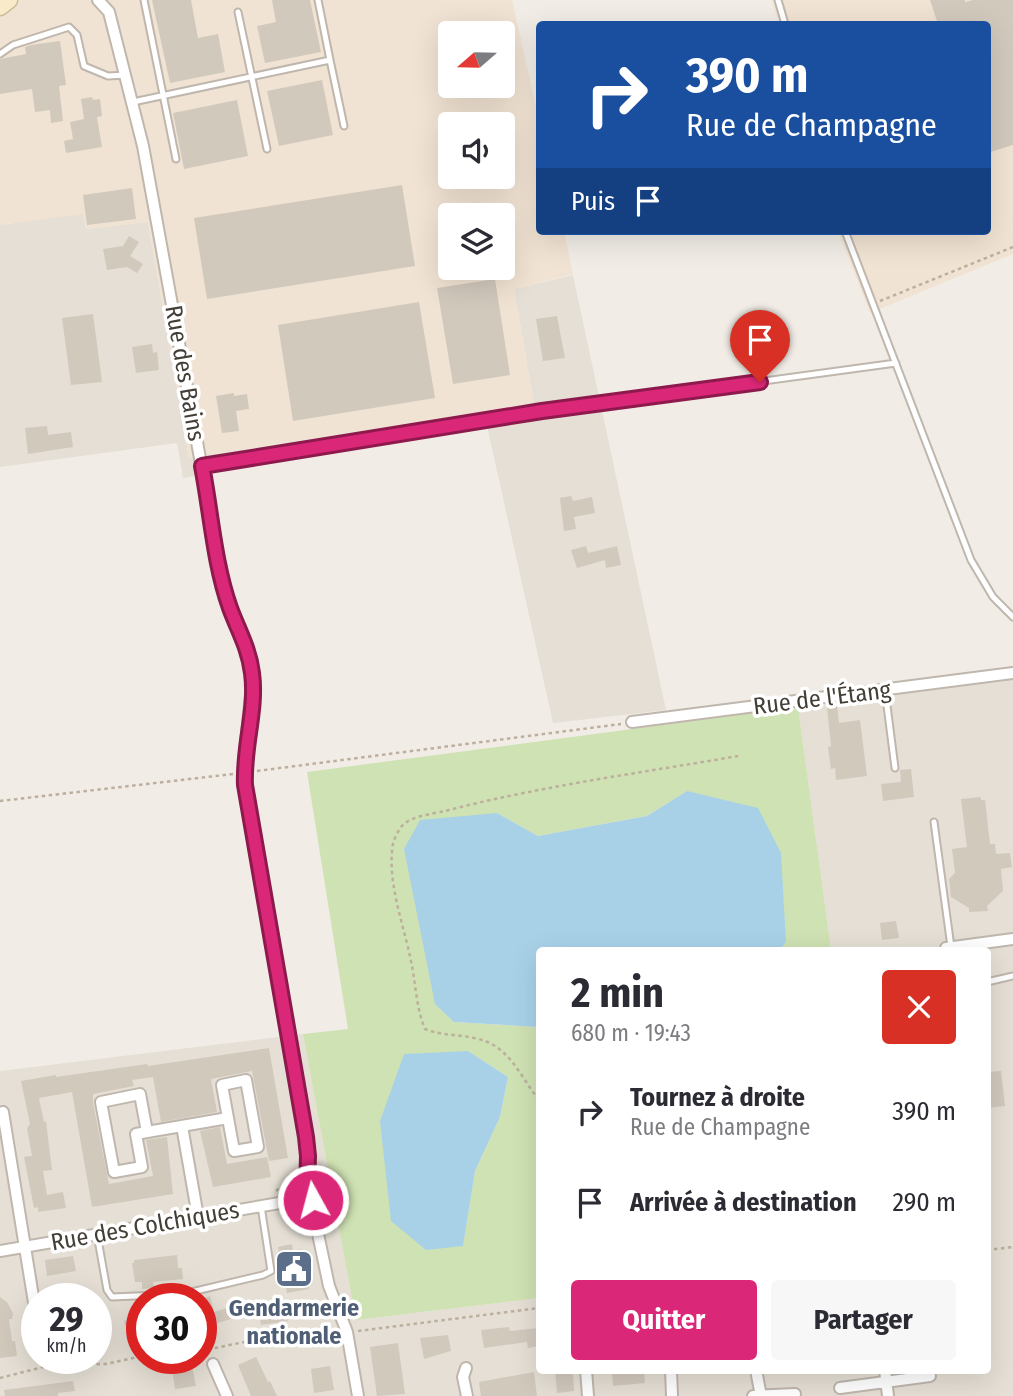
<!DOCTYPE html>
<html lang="fr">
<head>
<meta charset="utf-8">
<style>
  :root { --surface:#fff; --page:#f7f7f7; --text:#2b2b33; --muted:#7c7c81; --accent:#db2777 }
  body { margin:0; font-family:"Fira Sans Condensed",sans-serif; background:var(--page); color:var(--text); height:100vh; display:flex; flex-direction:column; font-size:26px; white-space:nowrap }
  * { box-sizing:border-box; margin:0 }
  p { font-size:23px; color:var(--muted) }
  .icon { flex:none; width:38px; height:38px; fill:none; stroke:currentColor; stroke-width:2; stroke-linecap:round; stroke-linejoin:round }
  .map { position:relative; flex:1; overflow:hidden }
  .details { position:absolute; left:536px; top:947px; width:455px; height:427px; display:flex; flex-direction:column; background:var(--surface); border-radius:7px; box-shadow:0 7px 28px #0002 }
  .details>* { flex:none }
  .top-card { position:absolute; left:536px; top:21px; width:455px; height:214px; border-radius:7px; box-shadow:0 7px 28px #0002; background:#1a4fa0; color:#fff; overflow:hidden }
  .needle { width:46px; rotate:250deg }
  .fabs { position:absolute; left:438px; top:21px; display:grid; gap:14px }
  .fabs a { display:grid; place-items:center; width:77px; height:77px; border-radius:7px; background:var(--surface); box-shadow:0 7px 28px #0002; font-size:35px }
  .speed { position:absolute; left:21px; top:1283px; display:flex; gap:14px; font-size:35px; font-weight:700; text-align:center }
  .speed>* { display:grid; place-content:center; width:91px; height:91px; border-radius:50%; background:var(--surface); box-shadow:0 7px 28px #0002; line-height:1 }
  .speed small { font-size:18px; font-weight:400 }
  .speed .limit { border:10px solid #d22; background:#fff; color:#111 }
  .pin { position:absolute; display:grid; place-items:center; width:60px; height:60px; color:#fff; margin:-72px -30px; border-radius:50% 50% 50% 0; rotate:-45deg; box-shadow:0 0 7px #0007 }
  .pin .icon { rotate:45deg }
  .me { position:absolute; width:77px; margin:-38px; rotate:353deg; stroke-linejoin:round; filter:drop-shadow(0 0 5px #0008) }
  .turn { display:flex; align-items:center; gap:24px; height:147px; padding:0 35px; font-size:32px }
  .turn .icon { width:91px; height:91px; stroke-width:2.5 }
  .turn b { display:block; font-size:49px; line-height:60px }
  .then { display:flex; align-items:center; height:66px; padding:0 35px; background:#0003; gap:14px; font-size:26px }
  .round { display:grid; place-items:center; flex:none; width:74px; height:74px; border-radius:7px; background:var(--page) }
  .summary { display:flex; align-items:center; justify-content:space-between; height:119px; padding:0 35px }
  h1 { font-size:42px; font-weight:700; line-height:52px }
  .primary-button { display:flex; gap:14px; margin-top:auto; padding:14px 35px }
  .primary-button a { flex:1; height:80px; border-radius:7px; background:var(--accent); color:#fff; font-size:28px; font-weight:700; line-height:80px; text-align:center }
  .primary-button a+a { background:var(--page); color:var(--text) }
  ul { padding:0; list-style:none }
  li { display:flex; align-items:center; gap:21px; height:91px; padding:0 35px }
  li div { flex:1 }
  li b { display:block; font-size:26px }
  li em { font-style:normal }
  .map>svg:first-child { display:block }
  .residential { fill:#e5dfd5; fill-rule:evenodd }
  .commercial { fill:#f1e3d3; fill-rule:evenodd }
  .green { fill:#cfe2b3; fill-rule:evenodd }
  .water { fill:#a8d1e8 }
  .building { fill:#d2c9bd }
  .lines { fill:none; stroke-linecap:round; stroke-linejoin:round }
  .lane-casing { stroke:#bfb7ad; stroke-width:9 }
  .street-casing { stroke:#bfb7ad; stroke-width:14 }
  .secondary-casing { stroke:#cdbd9a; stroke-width:19 }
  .path { stroke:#bcaf9d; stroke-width:2.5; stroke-dasharray:3.5 3.5; stroke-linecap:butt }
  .lane { stroke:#fff; stroke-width:5 }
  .street { stroke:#fff; stroke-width:10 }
  .secondary { stroke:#f9ebc9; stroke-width:16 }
  .route-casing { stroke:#8e194d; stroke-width:18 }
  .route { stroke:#db2777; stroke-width:12 }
  .labels { text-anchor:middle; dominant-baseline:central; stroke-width:7; stroke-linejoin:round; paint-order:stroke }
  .street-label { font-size:24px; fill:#433e36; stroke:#fff }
  .service-label { font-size:24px; font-weight:bold; fill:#4e5e75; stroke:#fff }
</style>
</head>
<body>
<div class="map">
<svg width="1013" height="1396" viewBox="0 0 1013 1396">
  <rect width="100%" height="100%" fill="#f1ede6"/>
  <path class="residential" d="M83,213L86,229L148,222L189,458L534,404L514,289L573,275L666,710L553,723L487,426L183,478L177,443L0,467V225Z
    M1013,674V1396H0V1071L303,1034L356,1320L539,1298V1370H987V950H831L798,707ZM37,1298H96V1358H37ZM142,1298H201V1358H142Z"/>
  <path class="commercial" d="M0,0H512L539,121V231H564L573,274L514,289L534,404L189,458L148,222L86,229L83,214L0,225ZM450,33H502V86H450ZM450,124H502V177H450ZM450,215H502V268H450Z
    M772,0H1013V254L870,313L838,231H987V24H779Z"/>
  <path class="green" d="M798,707L831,950H780L786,942L687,791L647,816L538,836L497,813L454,1022L539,1027V1298L356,1320L303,1034L348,1029L307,772ZM468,1051L508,1077L500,1117L475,1171L463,1245Z"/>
  <path class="water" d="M687,791L758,808L781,853L786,942L780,950H539V1027L454,1022L435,1004L404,849L420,820L497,813L538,836L647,816Z
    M468,1051L508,1077L500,1117L475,1171L463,1246L426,1250L391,1221L380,1121L404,1054Z"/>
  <path class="building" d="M152,0H191L198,38L218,34L225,72L170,83Z
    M272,0H310L321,52L265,63L257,26L276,22Z
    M930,0H965V2L973,0H1013V145L987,153V24H938Z
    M60,41L66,85L59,86L63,121L51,123L50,110L35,112L32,89L0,94V59L26,54L25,47L31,45Z
    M322,80L333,135L279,146L267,91Z
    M92,97L93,100L100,99L102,116L97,117L102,147L66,153L64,141L73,139L70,122L84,119L81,99Z
    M237,100L248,156L184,169L173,113Z
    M402,185L415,266L207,299L194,218Z
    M132,188L136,219L87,225L83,195Z
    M129,236L139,242L130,256L143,264L137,273L127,267L107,270L103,249L123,246Z
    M495,279L510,375L453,384L437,288Z
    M419,302L435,398L293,421L278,325Z
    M93,314L102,382L71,385L62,318Z
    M557,316L565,358L543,361L536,319Z
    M152,344L153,353L157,352L159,370L136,373L132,347Z
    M234,393V396L247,394L249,409L236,411L239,431L222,433L216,396Z
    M47,426L48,435L71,432L73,447L28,454L25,428Z
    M571,496L573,501L592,497L595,513L574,517L576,529L564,531L560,498Z
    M586,546L588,553L617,546L621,565L606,568L605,560L577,568L571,550Z
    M837,706L839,723L860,720L867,776L836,780L835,768L831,769L828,747L831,746L827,708Z
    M911,769L914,797L883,801L881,784L901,782L900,770Z
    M981,797V800H985L990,844H995L996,854L1010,853L1012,867L1001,869L1003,891L987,906L988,911L969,912V908L951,897L949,879L955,873L952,849L967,847L961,799Z
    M896,921L899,938L882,940L880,923Z
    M269,1048L288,1158L269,1161L252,1071L211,1079L217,1112L161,1122L153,1077L132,1080L134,1086L93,1094V1103L109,1184L153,1176L146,1140L167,1137L173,1194L92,1207L72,1092L39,1098L44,1122L46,1121L52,1170L43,1171L47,1195L63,1192L66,1208L38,1212V1207L34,1208L24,1157L32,1156L27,1128L30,1124L21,1081L56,1075V1077L147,1064L148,1066Z
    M1001,1071L1005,1106L987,1108V1072Z
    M220,1127L227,1164L267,1157L271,1177L213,1187L200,1131Z
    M292,1244L293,1251L302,1249L309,1289L287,1293L278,1247Z
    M177,1255L178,1268H182L183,1279L153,1282L154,1288L142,1289V1282H135L132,1263H134V1260Z
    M73,1256L76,1271L47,1276L45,1260Z
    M210,1296L214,1312L240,1304L244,1315L201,1328V1299Z
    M0,1297L7,1302L13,1313L12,1319H9L12,1341H15L17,1356L0,1358Z
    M286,1309L288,1321L261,1325L259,1313Z
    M135,1317L136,1322L142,1320V1336L130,1339L124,1321Z
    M509,1327L510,1331L539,1328V1346L528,1348L527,1342L484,1348L481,1330Z
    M448,1335L451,1351L424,1359L420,1338Z
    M398,1343L405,1394L377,1396L370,1347Z
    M256,1357L268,1382L270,1381L277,1396H251L238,1365Z
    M192,1366L196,1386L175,1389L172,1369Z
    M330,1366L334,1390L314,1393L311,1369Z
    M555,1370H565L573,1375L574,1391L557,1393Z
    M644,1370L645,1383L613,1386L612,1372Z
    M534,1372L537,1396H481L479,1382Z
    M73,1381L75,1391L58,1393V1396H5L4,1390Z"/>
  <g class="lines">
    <defs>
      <path id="lane" d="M144,0L176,159
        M778,0L785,24
        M238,12L267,149
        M0,54L13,45L69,27L77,35L84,66L108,76L126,75
        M330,60L344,126
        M133,102L330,60L318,0
        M845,231L971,560L993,597L1013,617
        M202,466L542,411L896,363
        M885,690L895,768
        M934,822L951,947
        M987,982L1013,976
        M97,1234L107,1290L112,1297L183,1294L263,1275L271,1271L261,1206"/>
      <path id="street" d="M98,0L109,12L143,146L222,579L230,609L250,656L253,676L244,761L245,785L306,1137L309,1170L307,1190
        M632,722L1013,673
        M946,948L1013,939
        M3,1112L37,1321
        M182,1126L198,1217
        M147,1132L136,1134L142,1167L114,1172L101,1102L140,1094L147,1132L228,1118L222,1085L246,1080L258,1147L234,1151L228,1118
        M292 1199a10 10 0 1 1 20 0a10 10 0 1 1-20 0Z
        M309,1207L317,1229L329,1286L347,1332L358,1396
        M0,1251L291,1201
        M213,1364L227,1396
        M466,1368L463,1377L467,1396
        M586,1370L588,1396
        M671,1370L672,1396
        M756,1370L761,1396
        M885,1370L888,1396
        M840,1388L930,1376
        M753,1396L795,1394"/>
      <path id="secondary" d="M0,7L9,0"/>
    </defs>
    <use href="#lane" class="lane-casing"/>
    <use href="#street" class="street-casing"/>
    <use href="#secondary" class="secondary-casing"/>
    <path class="path" d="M880,301L1013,247
      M257,771L621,724
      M0,801L233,774
      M539,1100C519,1075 509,1044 474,1038C457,1034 442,1036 425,1029C416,1008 416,984 411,961C404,926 389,888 392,852C392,843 396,834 401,827C410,816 432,814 445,811C541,786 640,773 738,756
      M321,1176L329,1225
      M276,1191L297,1173
      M987,1250L1013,1247
      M358,1331L539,1308
      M201,1351L249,1341L334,1333
      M0,1378L47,1366L106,1364L142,1356"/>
    <use href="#lane" class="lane"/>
    <use href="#street" class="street"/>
    <use href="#secondary" class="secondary"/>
  </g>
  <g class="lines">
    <defs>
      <path id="route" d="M313,1200L307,1190L308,1156L306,1137L245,785C243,747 257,710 252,673C249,648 238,630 230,608C214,563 211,512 202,466L542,411L760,382"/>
    </defs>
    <use href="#route" class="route-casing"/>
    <use href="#route" class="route"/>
  </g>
  <defs>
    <symbol id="civic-square" viewBox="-11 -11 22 22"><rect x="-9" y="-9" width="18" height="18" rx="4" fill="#5c6f8a" stroke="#fff"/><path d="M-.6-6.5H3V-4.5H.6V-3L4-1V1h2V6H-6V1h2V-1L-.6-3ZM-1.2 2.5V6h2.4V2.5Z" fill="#fff"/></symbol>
  </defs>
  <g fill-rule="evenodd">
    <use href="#civic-square" x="272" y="1247" width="44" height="44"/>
  </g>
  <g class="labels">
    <g class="street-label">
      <text transform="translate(185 373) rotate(80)">Rue des Bains</text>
      <text transform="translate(822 698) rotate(-7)">Rue de l'Étang</text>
      <text transform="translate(145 1226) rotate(-10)">Rue des Colchiques</text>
    </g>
    <g class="service-label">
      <text x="294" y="1308">Gendarmerie<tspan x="294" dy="28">nationale</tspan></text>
    </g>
  </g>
</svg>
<div class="fabs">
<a><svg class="needle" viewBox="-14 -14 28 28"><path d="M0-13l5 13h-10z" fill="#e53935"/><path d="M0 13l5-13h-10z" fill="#7c7c81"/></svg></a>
<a><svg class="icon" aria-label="sound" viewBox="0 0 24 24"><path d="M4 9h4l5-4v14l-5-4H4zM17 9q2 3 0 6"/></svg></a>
<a><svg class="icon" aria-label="layers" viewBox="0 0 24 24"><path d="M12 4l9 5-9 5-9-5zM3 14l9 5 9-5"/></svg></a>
</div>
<div class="speed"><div>29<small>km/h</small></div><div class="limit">30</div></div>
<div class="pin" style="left:760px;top:382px;background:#d93025"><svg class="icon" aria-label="arrive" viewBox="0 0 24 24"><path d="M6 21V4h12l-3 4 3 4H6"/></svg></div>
<svg class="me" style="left:313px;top:1200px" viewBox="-20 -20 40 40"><circle r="17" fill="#db2777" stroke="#fff" stroke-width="3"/><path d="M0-11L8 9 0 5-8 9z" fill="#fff"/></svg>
<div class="top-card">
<div class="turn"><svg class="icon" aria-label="right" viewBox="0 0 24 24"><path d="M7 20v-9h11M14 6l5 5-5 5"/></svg><div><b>390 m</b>Rue de Champagne</div></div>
<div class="then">Puis<svg class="icon" aria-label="arrive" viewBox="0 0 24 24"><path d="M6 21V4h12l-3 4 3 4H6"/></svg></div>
</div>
<section class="details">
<div class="summary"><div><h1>2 min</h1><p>680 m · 19:43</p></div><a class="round" style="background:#d93025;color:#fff"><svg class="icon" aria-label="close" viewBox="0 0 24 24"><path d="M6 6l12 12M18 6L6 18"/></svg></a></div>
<ul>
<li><svg class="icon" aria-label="right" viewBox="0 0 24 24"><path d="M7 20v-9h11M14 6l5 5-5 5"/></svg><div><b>Tournez à droite</b><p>Rue de Champagne</p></div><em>390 m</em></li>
<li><svg class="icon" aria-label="arrive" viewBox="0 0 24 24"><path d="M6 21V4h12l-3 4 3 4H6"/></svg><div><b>Arrivée à destination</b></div><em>290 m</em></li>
</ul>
<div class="primary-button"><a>Quitter</a><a>Partager</a></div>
</section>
</div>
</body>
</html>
